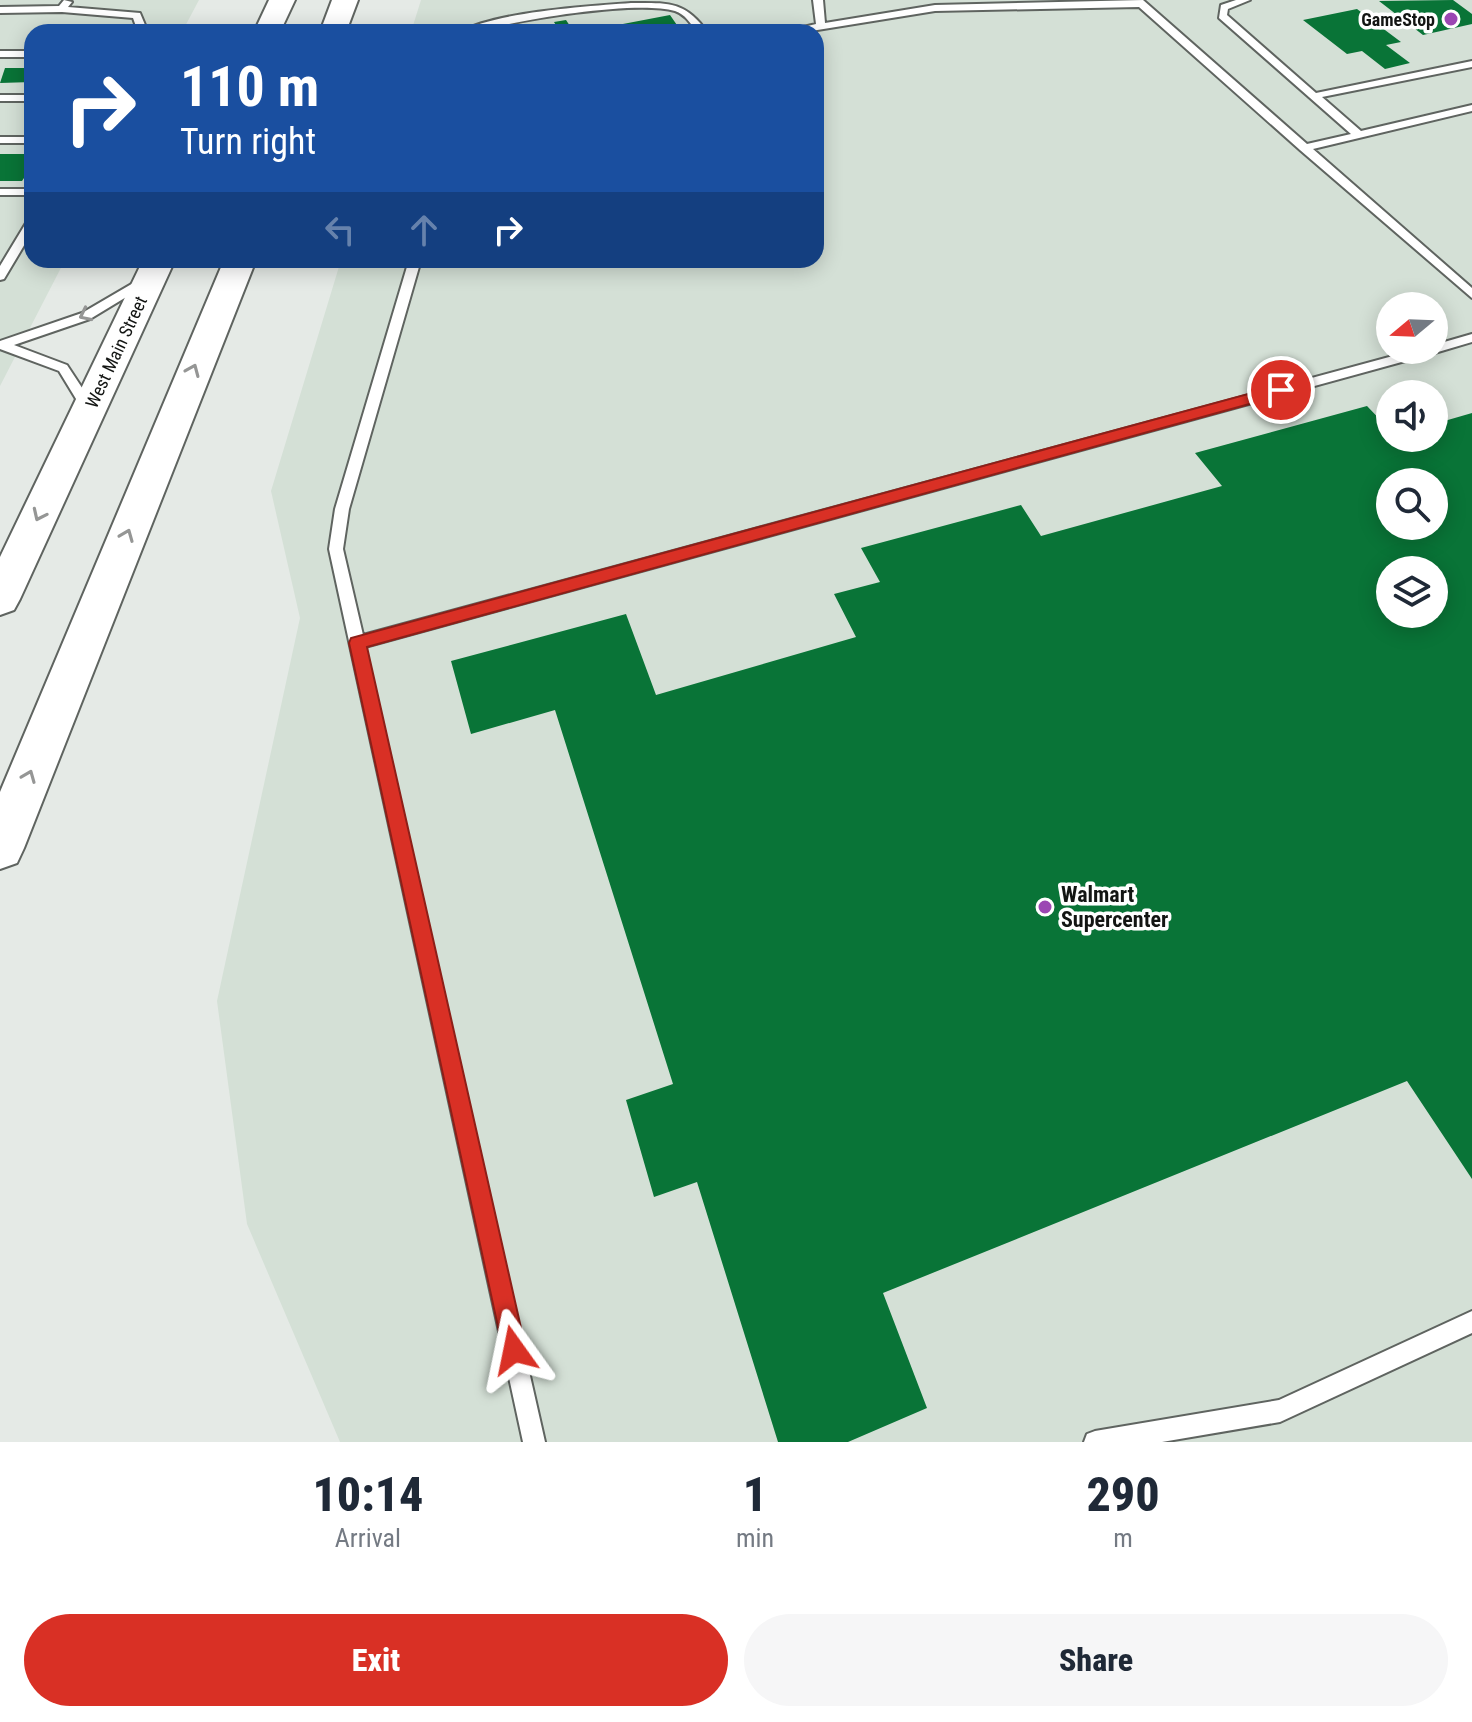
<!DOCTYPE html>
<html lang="en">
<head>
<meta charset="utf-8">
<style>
  :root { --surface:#fff; --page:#f6f6f7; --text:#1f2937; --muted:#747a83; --accent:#d93025 }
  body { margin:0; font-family:"Roboto Condensed",sans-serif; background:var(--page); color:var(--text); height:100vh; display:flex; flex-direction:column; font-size:30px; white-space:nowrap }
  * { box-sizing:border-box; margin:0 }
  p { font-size:26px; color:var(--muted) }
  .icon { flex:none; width:44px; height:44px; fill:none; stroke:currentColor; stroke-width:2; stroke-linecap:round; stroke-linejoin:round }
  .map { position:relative; height:1442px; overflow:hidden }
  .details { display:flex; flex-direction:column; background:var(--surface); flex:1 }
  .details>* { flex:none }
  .guide { position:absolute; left:24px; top:24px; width:800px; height:244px; border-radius:24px; box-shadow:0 4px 20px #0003; background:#1a4fa0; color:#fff; overflow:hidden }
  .needle { width:52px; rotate:251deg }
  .buttons { position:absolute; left:1376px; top:292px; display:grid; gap:16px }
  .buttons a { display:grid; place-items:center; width:72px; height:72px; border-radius:50%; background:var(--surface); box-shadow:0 4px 20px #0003; font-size:40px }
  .pin { position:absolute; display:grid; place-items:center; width:68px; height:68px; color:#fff; margin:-34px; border:4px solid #fff; border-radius:50%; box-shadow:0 2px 8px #0007 }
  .me { position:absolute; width:88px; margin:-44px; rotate:348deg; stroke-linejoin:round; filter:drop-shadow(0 0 6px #0008) }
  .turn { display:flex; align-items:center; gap:28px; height:168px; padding:0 24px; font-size:36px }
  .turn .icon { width:104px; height:104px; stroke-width:2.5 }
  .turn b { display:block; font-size:56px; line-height:68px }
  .lanes { display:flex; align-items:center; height:76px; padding:0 24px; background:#0003; justify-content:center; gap:40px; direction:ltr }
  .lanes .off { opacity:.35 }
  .eta { display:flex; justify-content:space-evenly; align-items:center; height:136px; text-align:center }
  .eta b { font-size:48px; font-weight:800; line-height:56px }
  .action { display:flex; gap:16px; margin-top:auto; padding:16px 24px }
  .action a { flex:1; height:92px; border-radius:48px; background:var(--accent); color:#fff; font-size:32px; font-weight:800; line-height:92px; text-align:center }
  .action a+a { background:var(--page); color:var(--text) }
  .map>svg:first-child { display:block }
  .built { fill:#d4e0d6; fill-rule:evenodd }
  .building { fill:#097437; fill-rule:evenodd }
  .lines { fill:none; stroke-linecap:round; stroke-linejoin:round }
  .lane-casing { stroke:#5f6460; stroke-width:4 }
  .primary-casing { stroke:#5f6460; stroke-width:4 }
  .lane { fill:#fff; fill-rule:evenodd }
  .primary { fill:#fff; fill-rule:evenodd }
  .oneway { stroke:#959695 }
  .route { fill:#d93025; stroke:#8d1f18; stroke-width:2 }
  .poi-dot { fill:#9b46b3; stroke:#fff; stroke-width:3 }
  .labels { text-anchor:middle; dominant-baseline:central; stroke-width:7; stroke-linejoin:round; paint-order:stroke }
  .far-poi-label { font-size:18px; font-weight:bold; fill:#131513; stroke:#fff; text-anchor:end }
  .far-street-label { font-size:18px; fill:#131513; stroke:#fff }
  .poi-label { font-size:22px; font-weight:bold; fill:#131513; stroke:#fff; text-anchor:start }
</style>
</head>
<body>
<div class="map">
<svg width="1472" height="1442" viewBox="0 0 1472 1442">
  <rect width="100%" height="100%" fill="#e5eae6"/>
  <path class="built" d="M0,0H199L182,32H32V260H65L0,386Z
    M421,0H1472V1442H340L247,1224L217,1001L300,618L271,491L341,260H816V32H411ZM1390,306H1434V350H1390ZM1390,394H1434V438H1390ZM1390,482H1434V526H1390ZM1390,570H1434V614H1390Z"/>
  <path class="building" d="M1453,0L1472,14V24L1423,35L1379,1Z
    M1357,9L1401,42L1386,45L1410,63L1385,69L1362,51L1347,54L1303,20Z
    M670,15L679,28L656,32H581Z
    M566,20L574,32H560L554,22Z
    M5,68H32V82L0,83Z
    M0,154H32V175H26L22,181H0Z
    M1367,406L1390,430V438H1434V424L1472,413V1179L1407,1081L883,1293L927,1408L848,1442H778L697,1182L654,1197L626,1100L673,1084L555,710L471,734L451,661L626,614L656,695L856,637L834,594L880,582L861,548L1021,505L1041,536L1222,486L1195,453ZM1390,482H1434V526H1390ZM1390,570H1434V614H1390Z"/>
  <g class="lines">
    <defs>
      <path id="lane" d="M64,0L72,2L68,7L140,13L148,32H138L133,18L62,12L0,13V7L59,6Z
        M813,0H823L825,23L935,5L1143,0L1307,144L1351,134L1219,18L1221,5L1236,0H1250L1228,9L1227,15L1316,93L1472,61V67L1322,97L1361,131L1472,105V111L1313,149L1472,288V298L1300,150L1139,7L935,11L805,32H782L816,24Z
        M631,3C666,3 685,0 707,32H697C691,24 685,14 675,11C635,0 517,20 476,32H461C494,12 590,6 631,3Z
        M0,51H32V57H0Z
        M0,95H32V101H0Z
        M0,137H32V143H0Z
        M0,189H32V195H0Z
        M32,220V232L4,279L0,280V266L26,223Z
        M409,260H421L349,509L343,549L363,635L1415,350H1434V345L1472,334V342L1438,352L365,647L545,1442H523L329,549L335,509Z
        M147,275L153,279L151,282L90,319L14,345L67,365L96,409L94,412H84L59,371L0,349V341L82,313Z
        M1472,1311V1333L1280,1422L1162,1442H1084L1087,1434L1095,1431L1279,1400Z"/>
      <path id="primary" d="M269,0H295L280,32H254Z
        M332,0H358L346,32H320Z
        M143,260H175L20,599L14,610L0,615V557Z
        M224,260H256L24,848L17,863L0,869V792Z"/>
    </defs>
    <use href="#lane" class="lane-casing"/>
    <use href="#primary" class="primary-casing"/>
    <use href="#lane" class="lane"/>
    <use href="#primary" class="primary"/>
  </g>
  <defs><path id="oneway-chevron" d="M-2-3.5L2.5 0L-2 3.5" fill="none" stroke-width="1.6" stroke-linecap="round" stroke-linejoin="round" transform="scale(2)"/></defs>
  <g class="oneway">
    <use href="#oneway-chevron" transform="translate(85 315) rotate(154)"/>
    <use href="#oneway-chevron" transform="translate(193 370) rotate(-67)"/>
    <use href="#oneway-chevron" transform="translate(39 515) rotate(115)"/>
    <use href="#oneway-chevron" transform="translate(127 535) rotate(-68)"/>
    <use href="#oneway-chevron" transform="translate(29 776) rotate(-68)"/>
  </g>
  <path class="route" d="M1281,385L1289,390L1286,394L367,647L526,1350L522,1359L514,1362L505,1359L349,643L351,638Z"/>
  <g class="poi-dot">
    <circle cx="1451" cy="19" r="8"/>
    <circle cx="1045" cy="907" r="8"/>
  </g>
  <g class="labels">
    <g class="far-poi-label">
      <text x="1435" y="19">GameStop</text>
    </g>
    <g class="far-street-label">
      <text transform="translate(116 352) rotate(-65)">West Main Street</text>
    </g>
    <g class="poi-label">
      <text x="1061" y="894">Walmart<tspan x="1061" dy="25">Supercenter</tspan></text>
    </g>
  </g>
</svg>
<div class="buttons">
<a><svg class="needle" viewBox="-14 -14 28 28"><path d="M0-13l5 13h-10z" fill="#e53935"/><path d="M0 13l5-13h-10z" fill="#747a83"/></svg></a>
<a><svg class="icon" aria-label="sound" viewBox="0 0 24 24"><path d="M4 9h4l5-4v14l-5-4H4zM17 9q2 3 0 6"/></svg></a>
<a><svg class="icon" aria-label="search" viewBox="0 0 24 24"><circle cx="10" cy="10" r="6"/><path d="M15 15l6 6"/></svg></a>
<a><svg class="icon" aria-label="layers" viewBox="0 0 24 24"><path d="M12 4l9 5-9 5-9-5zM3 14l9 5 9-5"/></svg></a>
</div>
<div class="pin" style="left:1281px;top:390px;background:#d93025"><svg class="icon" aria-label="arrive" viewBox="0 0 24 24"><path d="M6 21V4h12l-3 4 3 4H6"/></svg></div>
<svg class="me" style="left:514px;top:1350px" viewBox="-20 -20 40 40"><path d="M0-17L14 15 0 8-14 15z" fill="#d93025" stroke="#fff" stroke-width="4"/></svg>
<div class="guide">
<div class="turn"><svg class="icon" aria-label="right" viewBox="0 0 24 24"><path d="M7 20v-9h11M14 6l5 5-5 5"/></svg><div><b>110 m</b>Turn right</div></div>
<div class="lanes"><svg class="icon off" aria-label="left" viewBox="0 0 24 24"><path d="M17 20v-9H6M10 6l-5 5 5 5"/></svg><svg class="icon off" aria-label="ahead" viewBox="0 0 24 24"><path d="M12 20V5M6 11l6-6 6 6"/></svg><svg class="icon" aria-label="right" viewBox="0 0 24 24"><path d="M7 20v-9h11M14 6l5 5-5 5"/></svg></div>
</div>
</div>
<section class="details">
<div class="eta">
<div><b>10:14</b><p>Arrival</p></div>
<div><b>1</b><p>min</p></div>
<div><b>290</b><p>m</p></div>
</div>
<div class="action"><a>Exit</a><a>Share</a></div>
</section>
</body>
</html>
